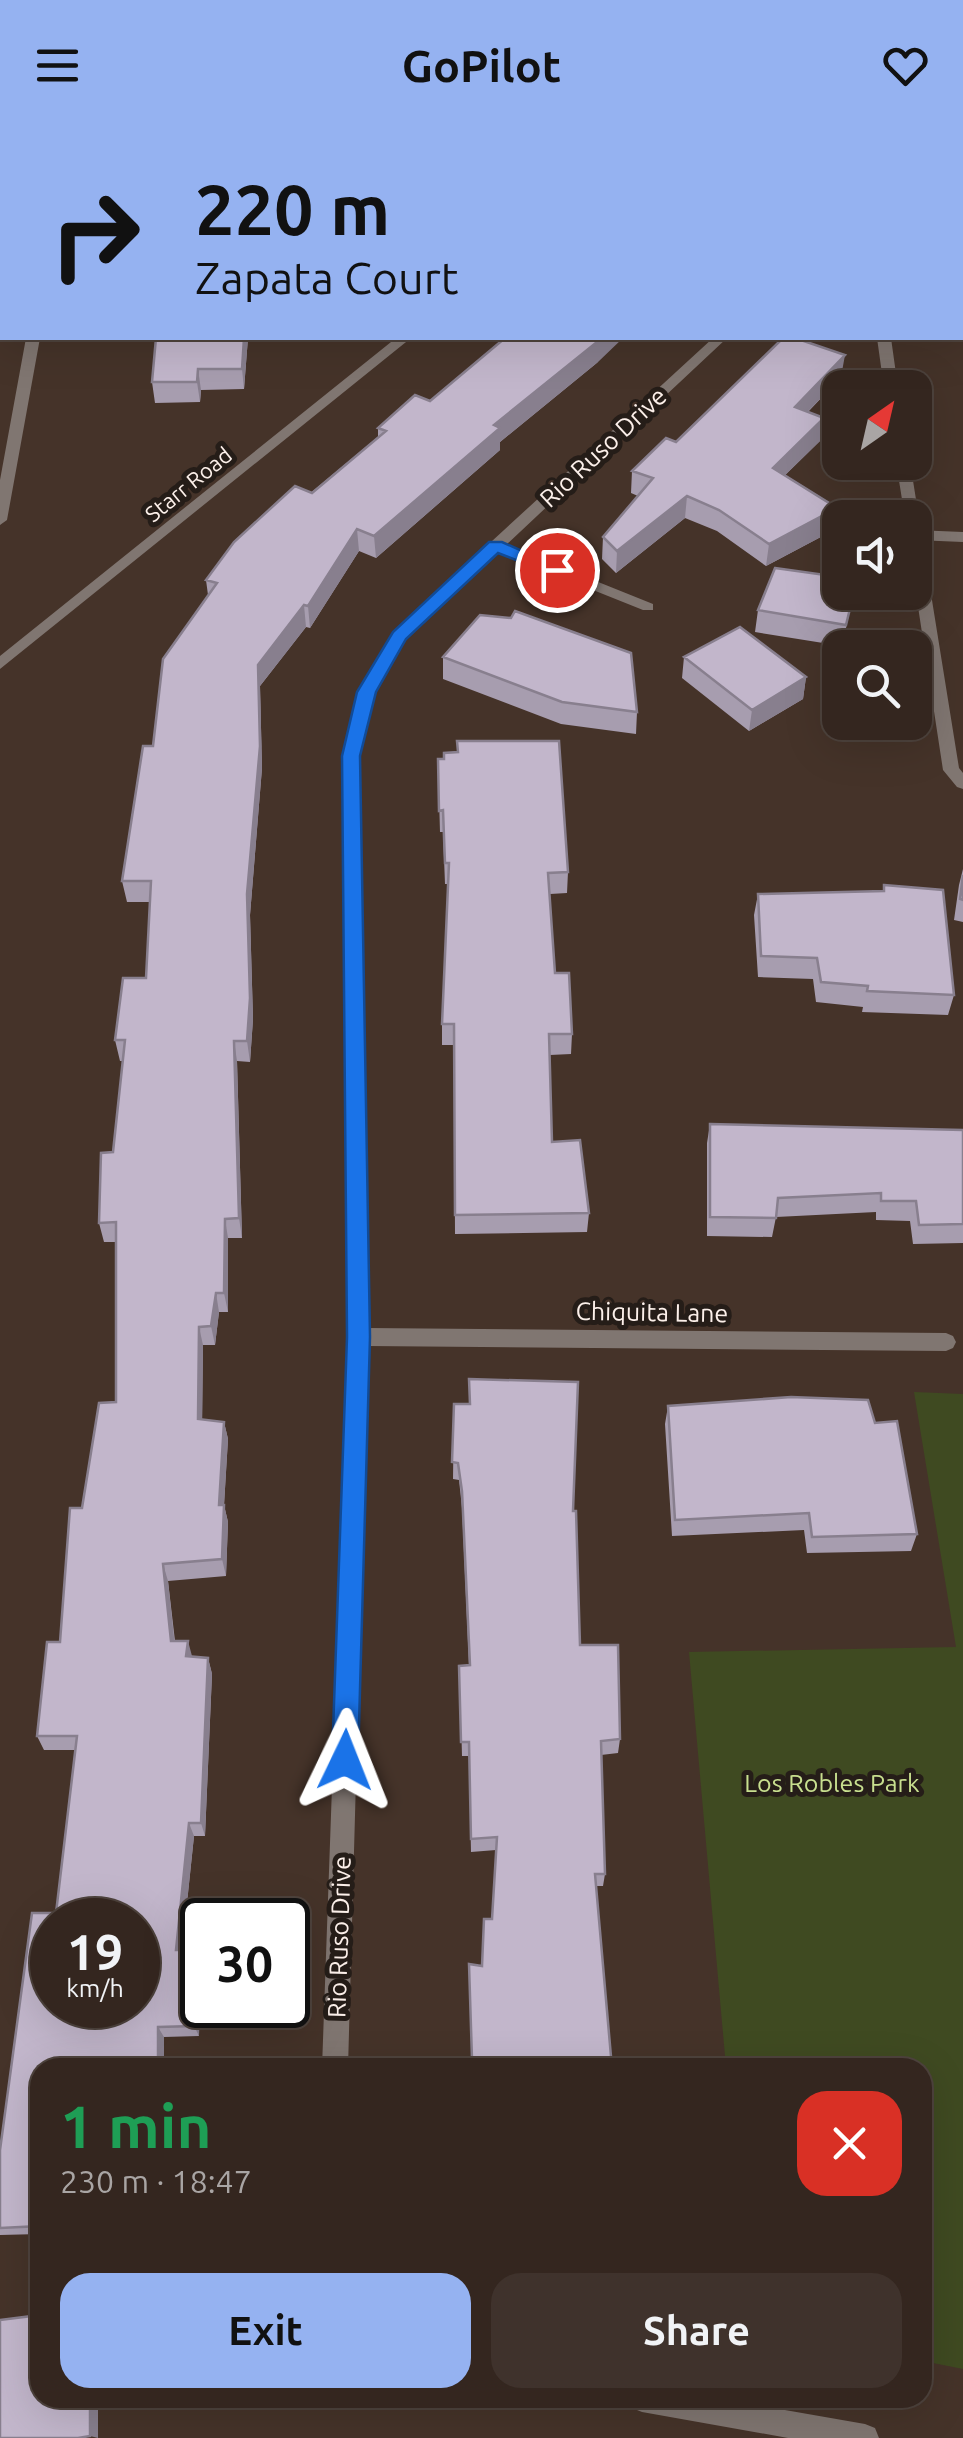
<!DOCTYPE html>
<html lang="en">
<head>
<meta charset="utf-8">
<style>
  :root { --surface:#34261f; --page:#3f322c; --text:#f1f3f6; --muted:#a9a5a4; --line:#4e433d; --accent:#95b2f1 }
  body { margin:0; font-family:Ubuntu,sans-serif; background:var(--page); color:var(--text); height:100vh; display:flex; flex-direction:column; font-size:38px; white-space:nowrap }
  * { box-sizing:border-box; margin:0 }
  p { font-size:32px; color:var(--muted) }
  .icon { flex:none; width:55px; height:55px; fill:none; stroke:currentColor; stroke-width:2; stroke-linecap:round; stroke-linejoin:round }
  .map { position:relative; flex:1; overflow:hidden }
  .panel { position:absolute; left:30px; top:1928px; width:902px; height:350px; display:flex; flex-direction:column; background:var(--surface); border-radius:30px; box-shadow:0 10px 40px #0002,0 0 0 2px var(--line) }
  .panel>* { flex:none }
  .banner { position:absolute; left:0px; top:0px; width:965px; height:210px; box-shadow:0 10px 40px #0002,0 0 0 2px var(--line); background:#95b2f1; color:#111; overflow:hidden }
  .needle { width:65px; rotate:34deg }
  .buttons { position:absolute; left:822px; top:240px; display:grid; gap:20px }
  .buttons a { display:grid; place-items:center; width:110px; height:110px; border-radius:20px; background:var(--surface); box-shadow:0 10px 40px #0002,0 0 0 2px var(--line); font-size:50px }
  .speed { position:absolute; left:30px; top:1768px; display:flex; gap:20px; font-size:50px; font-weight:700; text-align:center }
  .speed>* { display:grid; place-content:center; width:130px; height:130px; border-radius:50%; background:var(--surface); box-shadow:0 10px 40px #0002,0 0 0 2px var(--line); line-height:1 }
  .speed small { font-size:25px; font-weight:400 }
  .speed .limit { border:5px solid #111; border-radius:15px; background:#fff; color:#111 }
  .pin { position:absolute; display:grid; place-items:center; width:85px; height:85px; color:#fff; margin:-42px; border:5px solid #fff; border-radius:50%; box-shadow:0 2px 10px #0007 }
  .me { position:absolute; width:110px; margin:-55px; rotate:2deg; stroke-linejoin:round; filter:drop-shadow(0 0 8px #0008) }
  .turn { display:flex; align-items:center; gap:35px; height:210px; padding:0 30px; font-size:45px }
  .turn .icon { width:130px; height:130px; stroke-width:2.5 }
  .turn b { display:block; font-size:70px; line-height:85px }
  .round { display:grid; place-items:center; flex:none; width:105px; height:105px; border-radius:30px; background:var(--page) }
  .overview { display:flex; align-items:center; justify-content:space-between; height:170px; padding:0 30px }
  h1 { font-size:60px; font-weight:700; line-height:75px; color:#1e9e55 }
  .cta { display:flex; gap:20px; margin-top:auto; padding:20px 30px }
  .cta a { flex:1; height:115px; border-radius:30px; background:var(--accent); color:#111; font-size:40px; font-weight:700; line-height:115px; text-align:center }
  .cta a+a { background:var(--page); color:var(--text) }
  header { display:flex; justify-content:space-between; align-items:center; height:130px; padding:0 30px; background:var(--accent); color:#111; font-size:45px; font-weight:700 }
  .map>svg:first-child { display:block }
  .green { fill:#3f4a21 }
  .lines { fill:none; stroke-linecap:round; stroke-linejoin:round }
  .service { fill:#807671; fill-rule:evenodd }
  .minor { fill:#807671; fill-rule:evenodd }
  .wall { fill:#a79daf }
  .shaded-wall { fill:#887f8e }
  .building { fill:#c2b6cb; stroke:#887f8e; stroke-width:2.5; fill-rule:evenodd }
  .route { fill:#1a73e8; stroke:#114b97; stroke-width:2.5 }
  .labels { text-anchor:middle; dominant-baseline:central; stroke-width:10; stroke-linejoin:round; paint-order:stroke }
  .far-street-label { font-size:22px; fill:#fcf0ea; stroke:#251d18 }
  .street-label { font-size:25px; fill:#fcf0ea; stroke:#251d18 }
  .park-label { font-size:25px; fill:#c8df8f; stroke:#251d18 }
</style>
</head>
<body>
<header><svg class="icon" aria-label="menu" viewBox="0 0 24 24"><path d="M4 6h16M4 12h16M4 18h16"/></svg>GoPilot<svg class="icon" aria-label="heart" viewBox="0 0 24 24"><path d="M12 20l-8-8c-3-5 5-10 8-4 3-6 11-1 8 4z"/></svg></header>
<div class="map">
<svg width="963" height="2308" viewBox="0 0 963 2308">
  <rect width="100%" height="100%" fill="#453329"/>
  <path class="green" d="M914,1262L963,1264V2239L923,2231L922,1938L726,1937L689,1522L956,1517Z"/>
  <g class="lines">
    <path class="service" d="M915,400L963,402V412L915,410Z"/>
    <path class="minor" d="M26,208H40L7,390L0,395V350Z
      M396,208H411L0,539V526Z
      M713,208H727L506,415L653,474V480H643L498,422L405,509L375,562L359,626L368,1198L946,1203L953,1206L956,1212L953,1218L946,1221L368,1216L348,1938H322L348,1207L343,626L359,562L393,502Z
      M877,208H891L898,258H884Z
      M896,332H910L919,388L917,391L915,388H905Z
      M915,403L922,408L959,638L963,643V659L957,657L943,640L915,457Z
      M628,2268H716L865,2294L875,2298L879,2308H788L642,2282L632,2278Z"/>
  </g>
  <path class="wall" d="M156,208H248L244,259L201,260L200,272L155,273L152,252Z
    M598,232L500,312V320L376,428L359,421L310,498L306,497L260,556L262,638L250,785L253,889L250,932L237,931L242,1108H228V1182H219L215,1215H203L202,1290L224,1292L228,1309L224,1375L228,1392L226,1446L168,1451L175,1511L192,1527L208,1528L212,1544L205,1706H194L182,1820L199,1906L164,1907L40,1938V2104L0,2105V2020L56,1783L75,1620H44L37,1606L60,1512L82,1378L116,1272V1112H104L99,1093L113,1022L123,931H120L115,910L146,848L150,772H127L122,751L153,616L208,465L206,450L378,307V298L430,271Z
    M841,247L808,282L824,288L821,310L785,345L837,378L834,400L766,436L717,401L685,388L616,443L602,429L603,407L638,366L631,363L632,341Z
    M854,462L842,516L755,502L758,480Z
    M443,527L637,582L636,604L561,594L443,549Z
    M684,527L806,547L803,569L749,601L682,548Z
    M438,629H444L568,742L567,763L550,764L555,843L572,904L571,924L550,925L552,1012L589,1083L587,1102L455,1104L454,915H442V894L448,754H445L443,702H440Z
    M963,739V792L954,790L959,755Z
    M884,755L954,865L948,885L862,882L863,877L816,872L813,849L758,847L754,785L758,764L883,761Z
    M710,994L963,1000V1113L913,1114L910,1091L876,1090V1082L776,1087L772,1107L707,1106V1013Z
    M454,1274L573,1381L580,1515L620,1609L618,1623L601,1625L605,1744L603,1756H596L472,1929L482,1836L492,1789L496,1720L471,1722L469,1626H462L460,1551L469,1535L462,1378L459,1350L453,1349Z
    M668,1276L875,1293L917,1404L911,1421L807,1423L804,1400L672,1406L665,1294Z"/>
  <path class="shaded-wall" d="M526,0H554L550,2H523Z
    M859,0H878L875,2H856Z
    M244,208H248L244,259L242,239Z
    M602,208H623L598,232L500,312V320L376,428L374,406L494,295Z
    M845,225L841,247L792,298L795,277Z
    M198,239L201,260L200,272L197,252Z
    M824,288L821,310L770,360L773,338Z
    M687,366L685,388L616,443L617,421Z
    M837,378L834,400L766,436L769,414Z
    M357,399L359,421L310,498L308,476Z
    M304,475L306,497L260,556L262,638L250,785L253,889L250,932L247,911V764L258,535Z
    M806,547L803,569L749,601L752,580Z
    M234,911L237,931L242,1108L239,1088Z
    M225,1089L228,1108V1182L224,1163Z
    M216,1163L219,1182L215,1215L211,1196Z
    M199,1197L203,1215L202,1307L198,1289Z
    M224,1292L228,1309L223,1392L219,1375Z
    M224,1375L228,1392L226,1446L222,1429Z
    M163,1434L168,1451L176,1526L171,1511Z
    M188,1511L192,1526H186Z
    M208,1528L212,1544L205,1706L201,1693Z
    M189,1693L194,1706L181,1831L176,1820Z
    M198,1820L202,1832L199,1906L194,1896Z
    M158,1897L164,1907V1938H158Z
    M90,2268H98V2308L90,2306Z"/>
  <path class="building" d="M156,0H258V2H156Z
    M459,0H526L523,2H456Z
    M769,0H859L856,2H766Z
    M156,208H244L242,239H198L197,252H152Z
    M505,208H602L494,295L500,298L374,406L357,399L308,476L304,475L258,535L260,616L247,764L250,868L247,911H234L239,1088L225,1089L224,1163H216L211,1196L199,1197L198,1289L224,1292L219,1375H224L222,1429L163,1434L171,1511H188L186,1526L208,1528L201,1693H189L176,1820H198L194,1896L158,1897V1938H40V2096L0,2098V2020L32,1783H56L77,1606H37L47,1512H60L70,1378H82L99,1273L116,1272V1092L99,1093L101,1023L113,1022L125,910H115L123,848H146L151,751H122L143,616H153L163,529L217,453L206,450L234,412L295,356L312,363L386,301L378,298L415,265L430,271ZM52,1790H138V1875H52Z
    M783,208H795L845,225L795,277L824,288L773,338L837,378L769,414L719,380L687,366L617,421L603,407L653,348L632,341L666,308L676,312Z
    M775,438L840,447V462H854L846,495L758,480Z
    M515,481L631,523L637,582L562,572L443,527L480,485L511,488Z
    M740,497L806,547L752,580L684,527Z
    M457,611H559L568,742L548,743L555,843H569L572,904H549L552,1012L580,1010L589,1083L455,1085L454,894H442L449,733H445L443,680L439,681L438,629H444V623L458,622Z
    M963,745V770L960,769Z
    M884,755L943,760L954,865L867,861L868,856L821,852L817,828L761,826L758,764L884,761Z
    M710,994L963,1000V1094L919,1095L916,1071H881V1063L778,1068L776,1088L710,1087Z
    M469,1249L578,1252L573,1381H576L580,1515H618L620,1609L601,1611L605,1744H595L612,1938H466V1929H472L469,1834L482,1836L484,1789H492L497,1707L471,1709L469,1612H461L459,1536L470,1535L462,1361L458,1333L452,1332L454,1274H470Z
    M791,1267L868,1270L875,1293L897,1291L917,1404L812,1407L809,1383L675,1390L668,1276Z
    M40,2185V2268H90V2306L78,2308H0V2190Z"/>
  <path class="route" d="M489,412H502L565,440L557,446L498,423L406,509L376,562L360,626L370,1207L358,1630L354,1639L345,1642L336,1639L332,1630L347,1207L342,626L357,562L393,502Z"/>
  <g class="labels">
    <g class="far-street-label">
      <text transform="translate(188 354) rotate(-39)">Starr Road</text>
    </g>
    <g class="street-label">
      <text transform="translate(603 317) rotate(-43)">Rio Ruso Drive</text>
      <text transform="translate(652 1182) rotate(1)">Chiquita Lane</text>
      <text transform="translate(339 1807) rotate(-88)">Rio Ruso Drive</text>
    </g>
    <g class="park-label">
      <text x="832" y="1653">Los Robles Park</text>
    </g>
  </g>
</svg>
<div class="buttons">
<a><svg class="needle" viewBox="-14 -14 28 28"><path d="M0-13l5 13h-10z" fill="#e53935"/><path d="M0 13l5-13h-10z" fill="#a9a5a4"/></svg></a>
<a><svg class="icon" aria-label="sound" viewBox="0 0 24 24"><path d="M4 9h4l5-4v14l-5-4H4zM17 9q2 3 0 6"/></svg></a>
<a><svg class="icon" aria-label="search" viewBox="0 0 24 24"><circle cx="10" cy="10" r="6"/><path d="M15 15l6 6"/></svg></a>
</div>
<div class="speed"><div>19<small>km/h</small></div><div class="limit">30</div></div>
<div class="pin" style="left:557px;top:440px;background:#d93025"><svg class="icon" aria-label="arrive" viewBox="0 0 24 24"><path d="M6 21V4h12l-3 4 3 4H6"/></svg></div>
<svg class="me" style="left:345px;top:1630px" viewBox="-20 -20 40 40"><path d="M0-17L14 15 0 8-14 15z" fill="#1a73e8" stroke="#fff" stroke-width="4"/></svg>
<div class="banner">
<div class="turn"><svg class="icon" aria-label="right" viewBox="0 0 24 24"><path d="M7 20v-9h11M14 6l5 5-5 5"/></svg><div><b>220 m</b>Zapata Court</div></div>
</div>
<section class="panel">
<div class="overview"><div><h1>1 min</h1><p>230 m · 18:47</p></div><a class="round" style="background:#d93025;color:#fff"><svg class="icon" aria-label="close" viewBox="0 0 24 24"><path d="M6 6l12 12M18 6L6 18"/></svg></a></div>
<div class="cta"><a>Exit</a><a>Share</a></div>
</section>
</div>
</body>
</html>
